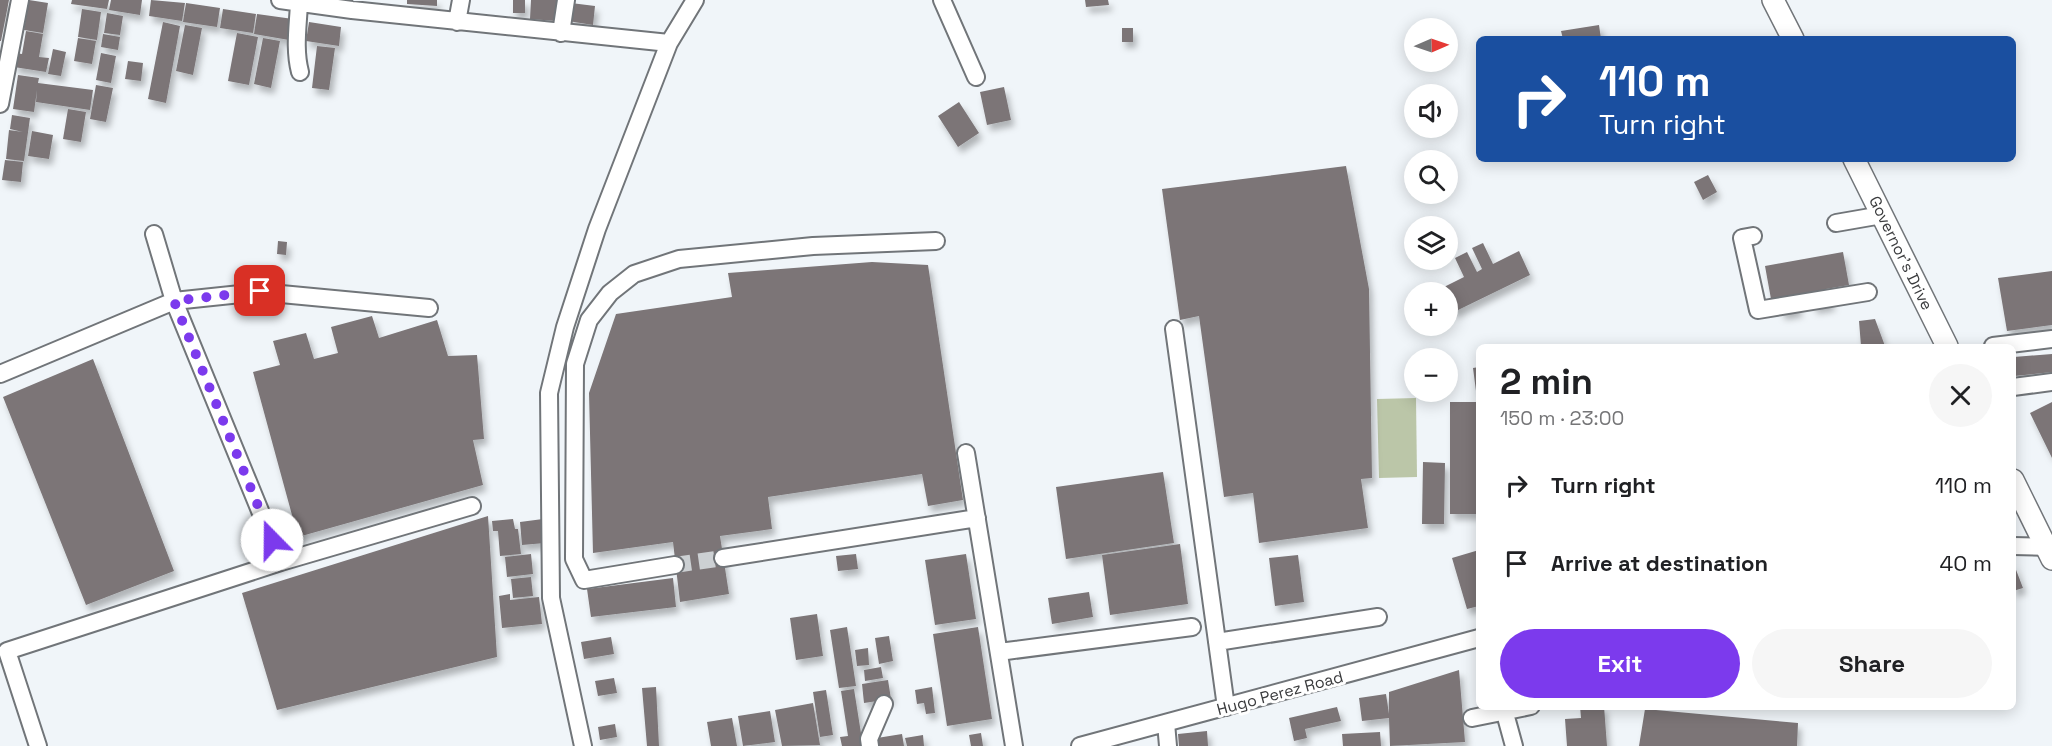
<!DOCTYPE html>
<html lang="en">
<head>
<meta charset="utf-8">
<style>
  :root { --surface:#fff; --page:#f6f6f6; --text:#202124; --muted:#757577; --accent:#7c3aed }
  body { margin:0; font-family:"Space Grotesk",sans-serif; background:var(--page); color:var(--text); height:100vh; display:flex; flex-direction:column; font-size:22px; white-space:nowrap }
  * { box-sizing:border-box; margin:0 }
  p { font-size:20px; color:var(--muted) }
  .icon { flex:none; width:33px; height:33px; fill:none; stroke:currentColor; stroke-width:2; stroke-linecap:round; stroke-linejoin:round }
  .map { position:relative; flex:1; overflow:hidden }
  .details { position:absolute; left:1476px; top:344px; width:540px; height:366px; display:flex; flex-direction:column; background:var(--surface); border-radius:9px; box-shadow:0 3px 15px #0003 }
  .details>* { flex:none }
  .guide { position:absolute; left:1476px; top:36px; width:540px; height:126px; border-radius:9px; box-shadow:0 3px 15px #0003; background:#1a4fa0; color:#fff; overflow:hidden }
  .needle { width:39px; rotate:88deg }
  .buttons { position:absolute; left:1404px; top:18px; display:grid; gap:12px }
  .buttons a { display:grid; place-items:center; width:54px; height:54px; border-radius:50%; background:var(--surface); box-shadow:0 3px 15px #0003; font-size:30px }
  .pin { position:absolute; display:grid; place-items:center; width:51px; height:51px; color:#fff; margin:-26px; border-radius:12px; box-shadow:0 3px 9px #0006 }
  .me { position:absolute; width:66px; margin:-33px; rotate:338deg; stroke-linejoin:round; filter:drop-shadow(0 0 4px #0008) }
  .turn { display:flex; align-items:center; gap:21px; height:126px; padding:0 24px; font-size:27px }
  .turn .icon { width:78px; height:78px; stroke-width:2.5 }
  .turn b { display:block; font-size:42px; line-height:51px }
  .round { display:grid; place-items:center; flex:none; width:63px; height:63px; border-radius:32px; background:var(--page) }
  .headline { display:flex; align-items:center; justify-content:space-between; height:102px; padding:0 24px }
  h1 { font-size:36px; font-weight:600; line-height:45px }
  .action { display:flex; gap:12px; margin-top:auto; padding:12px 24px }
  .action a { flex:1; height:69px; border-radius:36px; background:var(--accent); color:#fff; font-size:24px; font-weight:600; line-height:69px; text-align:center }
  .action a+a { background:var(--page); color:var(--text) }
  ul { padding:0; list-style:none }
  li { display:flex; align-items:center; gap:18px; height:78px; padding:0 24px }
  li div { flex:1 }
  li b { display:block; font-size:22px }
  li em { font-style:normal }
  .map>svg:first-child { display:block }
  .green { fill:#bbc6a8 }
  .building { fill:#7b7577; filter:url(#shadow) }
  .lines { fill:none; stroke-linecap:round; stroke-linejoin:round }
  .minor-tunnel { stroke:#ccd0d3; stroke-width:16; stroke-dasharray:16 8; stroke-linecap:butt }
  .minor-casing { stroke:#717579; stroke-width:20 }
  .major-casing { stroke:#717579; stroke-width:24 }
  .minor { stroke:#fff; stroke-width:16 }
  .major { stroke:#fff; stroke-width:21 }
  .route { stroke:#7c3aed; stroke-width:10; stroke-dasharray:0 18 }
  .labels { text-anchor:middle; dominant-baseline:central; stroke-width:6; stroke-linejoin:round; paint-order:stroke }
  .street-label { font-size:16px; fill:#3a3b3d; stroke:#fff }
</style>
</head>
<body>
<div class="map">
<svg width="2052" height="746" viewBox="0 0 2052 746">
  <defs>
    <filter id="shadow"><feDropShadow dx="3.5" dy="6" stdDeviation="3" flood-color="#0004"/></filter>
  </defs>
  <rect width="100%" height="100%" fill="#f0f5f9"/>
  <path class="green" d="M1416,398L1417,477L1379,478L1377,399Z"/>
  <path class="building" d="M0,0H9L1,41H0Z
    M29,0L48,3L43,33L24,30Z
    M72,0H109L107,9L71,4Z
    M111,0H142L140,15L109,10Z
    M151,0L185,3L182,21L149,16Z
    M407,0H437V6L407,4Z
    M513,0H525V13H513Z
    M531,0H559L557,21L530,19Z
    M1085,0H1108L1109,5L1086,7Z
    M186,3L220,8L217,27L183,22Z
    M571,3L595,6L593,25L568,21Z
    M82,9L101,12L97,40L78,37Z
    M223,9L256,14L253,33L220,28Z
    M107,13L123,16L120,35L104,33Z
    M257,14L293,19L289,40L254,34Z
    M163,22L180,26L166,103L148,99Z
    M309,22L341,27L339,46L306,41Z
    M185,25L202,28L193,75L176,71Z
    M1599,25L1601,39H1563L1561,31Z
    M1122,28H1133V42H1122Z
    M26,31L43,34L39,57L49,58L46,72L14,67L16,53L22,54Z
    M237,33L258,37L249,85L228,81Z
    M103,34L120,37L118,50L101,47Z
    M78,38L96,41L92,64L74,61Z
    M263,38L280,41L271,88L254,84Z
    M317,46L335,48L329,90L312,88Z
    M53,49L66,52L61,76L48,74Z
    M101,53L116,56L111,83L96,80Z
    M128,61L143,63L141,81L125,79Z
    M18,75L39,78L38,83L93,90L90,110L36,102L37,90L34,112L13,109Z
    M96,85L113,88L106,122L90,119Z
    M1004,87L1011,120L987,125L980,92Z
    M959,102L979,133L958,147L938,116Z
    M68,109L86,112L81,142L63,139Z
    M12,115L30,118L24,161L6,159L9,130L23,132L10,129Z
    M32,131L53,135L49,159L28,156Z
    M5,160L23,162L21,182L2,180Z
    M1346,166L1369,289L1372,478L1361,479L1368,528L1259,543L1253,493L1224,497L1199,316L1180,320L1162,189Z
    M1708,175L1717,192L1703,200L1694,182Z
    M278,241L287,242L286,255L277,254Z
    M1483,243L1493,264L1519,251L1530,275L1454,312L1448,299V292H1444L1442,288L1464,277L1455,258L1467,252L1477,272L1482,269L1472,248Z
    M1843,252L1849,285L1826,289L1832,305L1814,308L1809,292L1795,295L1799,311L1782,314L1777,298L1771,299L1765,266Z
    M872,262L928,265L963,500L928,506L922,474L768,497L772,529L720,536L729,594L680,602L673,542L593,553L589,393L616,314L732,297L728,273Z
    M2052,271V325L2007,331L1998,278Z
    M372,316L379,338L437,320L448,356L477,355L484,439L473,440L483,485L298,537L253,372L280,365L273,341L306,333L314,359L338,353L331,327Z
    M1875,319L1885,346H1861L1859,321Z
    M2052,354V372L2015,376L2014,357Z
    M93,359L174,571L86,605L3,397Z
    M1479,367V390L1476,391L1473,368Z
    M1450,402H1479V514H1450Z
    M2052,402V458L2030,413Z
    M1423,462L1445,463L1444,524H1422Z
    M1163,472L1174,543L1066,559L1056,487Z
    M488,516L497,657L277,710L242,593Z
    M513,519L515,529H518L521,554L500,556L498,531H493L492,521Z
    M543,519L545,543L522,545L520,522Z
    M1180,544L1188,604L1110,615L1102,555Z
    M1479,550V606L1467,609L1452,558Z
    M531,554L533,574L507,577L505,557Z
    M856,554L858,569L838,571L836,556Z
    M966,554L976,619L935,625L925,560Z
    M1298,555L1304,602L1275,606L1269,558Z
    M2013,562L2023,588L2013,591Z
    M531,577L533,596L513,598L511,579Z
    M673,578L676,607L591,617L587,589Z
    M1089,592L1093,617L1052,624L1048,598Z
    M510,594V600L539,597L542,624L502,628L499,596Z
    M817,614L823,656L796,660L790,618Z
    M847,627L856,686L839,688L830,630Z
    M978,627L992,719L947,726L933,634Z
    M889,636L893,661L879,664L875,638Z
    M611,637L614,654L584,659L581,642Z
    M868,648L869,665L857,666L855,650Z
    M881,667L883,678L865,681L864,670Z
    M1459,670L1465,742L1390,746L1389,718L1362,721L1359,698L1386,694L1389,714V692Z
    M614,678L617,693L598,696L595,681Z
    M888,680L891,699L864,703L862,684Z
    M656,687L659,746H647L642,688Z
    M932,687L935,713L926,714L924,703L917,704L915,690Z
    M854,689L863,746H842L840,737L848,736L841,691Z
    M826,690L833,735L820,737L813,692Z
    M813,703L820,745L782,746L775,710Z
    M1580,706H1604L1607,746H1567L1565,719L1581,718Z
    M1337,707L1341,721L1305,729L1307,738L1294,741L1289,718Z
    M1645,709L1798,723L1797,746H1639Z
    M770,711L775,742L743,746L738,716Z
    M732,718L737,746H711L707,722Z
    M615,724L617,737L600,740L598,727Z
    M1207,731L1208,746H1179L1178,734Z
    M1380,732L1381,746H1343L1342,734Z
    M981,733L983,746H971L969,735Z
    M902,734L904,746H878L877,738Z
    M923,735L924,746H907L905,738Z"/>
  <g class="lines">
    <path class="minor-tunnel" d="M675,565L723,558"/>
    <defs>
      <path id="minor" d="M280,0L352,10L669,43
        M942,0L976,77
        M299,3C298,26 294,49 300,72
        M457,22L461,0
        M561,33L566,0
        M0,104L20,0
        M1836,223L1882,215
        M154,234L174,301L281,562
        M1753,236L1742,238L1758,310L1868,292
        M1174,329L1226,707
        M1993,346L2052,339
        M0,374L174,301L260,292L429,308
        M2013,387L2052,382
        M966,453L1014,746
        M2013,546L2052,547
        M723,558L977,518
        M675,565L584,580L574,559L575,364L589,320L610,293L634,274L679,259L813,246L936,241
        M1217,642L1378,617
        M999,652L1192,627
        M1503,706L1514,746
        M1472,718L1531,706
        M1166,723L1168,746
        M38,746L7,651L281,562L472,506
        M583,746L551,598L549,393L565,327L597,229L669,43L695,0
        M870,746L869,739L884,704
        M1080,746L1479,638"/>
      <path id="major" d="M1773,0L1793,39
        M1854,159L1947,346
        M2013,480L2052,559"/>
    </defs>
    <use href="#minor" class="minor-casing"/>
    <use href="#major" class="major-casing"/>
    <use href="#minor" class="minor"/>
    <use href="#major" class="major"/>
  </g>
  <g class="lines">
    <path class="route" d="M260,291L174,301L272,540"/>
  </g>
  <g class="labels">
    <g class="street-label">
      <text transform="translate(1901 253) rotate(64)">Governor's Drive</text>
      <text transform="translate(1280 693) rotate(-15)">Hugo Perez Road</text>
    </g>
  </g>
</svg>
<div class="buttons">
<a><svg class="needle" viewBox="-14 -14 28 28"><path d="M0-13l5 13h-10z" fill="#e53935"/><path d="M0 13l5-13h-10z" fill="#757577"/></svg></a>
<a><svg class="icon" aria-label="sound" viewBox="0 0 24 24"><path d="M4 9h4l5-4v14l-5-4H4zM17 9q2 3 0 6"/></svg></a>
<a><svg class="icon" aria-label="search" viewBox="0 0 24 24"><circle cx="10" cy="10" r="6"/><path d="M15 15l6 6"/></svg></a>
<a><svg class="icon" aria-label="layers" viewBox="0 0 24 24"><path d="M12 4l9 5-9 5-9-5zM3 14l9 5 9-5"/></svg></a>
<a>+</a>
<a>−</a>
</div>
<div class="pin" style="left:260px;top:291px;background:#d93025"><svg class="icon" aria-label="arrive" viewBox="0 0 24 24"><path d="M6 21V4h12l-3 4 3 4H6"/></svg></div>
<svg class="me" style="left:272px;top:540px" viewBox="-20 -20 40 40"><circle r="19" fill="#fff"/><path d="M0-13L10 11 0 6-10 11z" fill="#7c3aed"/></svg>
<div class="guide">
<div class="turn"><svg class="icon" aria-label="right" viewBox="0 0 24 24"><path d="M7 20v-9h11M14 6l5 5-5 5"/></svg><div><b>110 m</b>Turn right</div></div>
</div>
<section class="details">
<div class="headline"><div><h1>2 min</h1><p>150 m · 23:00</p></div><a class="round"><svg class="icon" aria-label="close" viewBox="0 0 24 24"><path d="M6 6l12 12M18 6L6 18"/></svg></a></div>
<ul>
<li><svg class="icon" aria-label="right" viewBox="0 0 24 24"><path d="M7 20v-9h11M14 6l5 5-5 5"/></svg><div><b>Turn right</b></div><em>110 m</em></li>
<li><svg class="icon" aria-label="arrive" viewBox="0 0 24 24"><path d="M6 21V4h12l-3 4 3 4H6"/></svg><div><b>Arrive at destination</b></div><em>40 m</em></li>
</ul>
<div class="action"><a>Exit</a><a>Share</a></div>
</section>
</div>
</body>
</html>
